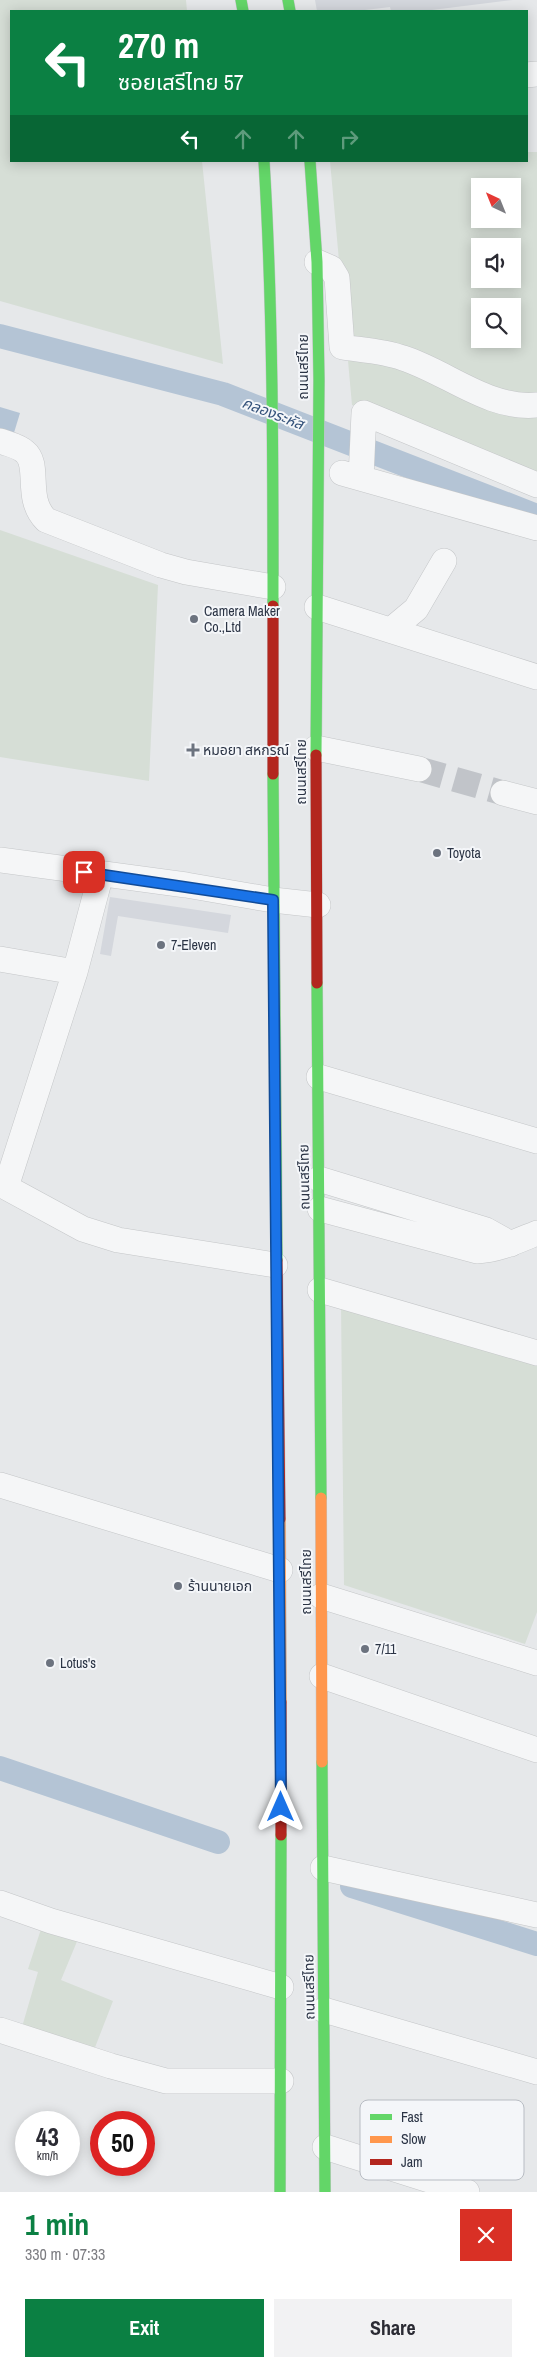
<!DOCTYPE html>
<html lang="en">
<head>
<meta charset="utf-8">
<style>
  :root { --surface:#fff; --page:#f2f2f3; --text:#2b2b33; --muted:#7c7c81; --accent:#0b8043 }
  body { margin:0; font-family:"Archivo Narrow","Noto Sans Thai",sans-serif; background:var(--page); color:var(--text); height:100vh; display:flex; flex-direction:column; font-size:19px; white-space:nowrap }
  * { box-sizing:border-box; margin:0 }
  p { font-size:16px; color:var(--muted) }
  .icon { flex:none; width:28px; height:28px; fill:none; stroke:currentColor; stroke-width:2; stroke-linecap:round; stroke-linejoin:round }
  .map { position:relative; height:2192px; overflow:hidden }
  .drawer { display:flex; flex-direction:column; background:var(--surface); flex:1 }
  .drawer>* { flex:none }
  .top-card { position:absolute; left:10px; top:10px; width:518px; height:152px; border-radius:0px; box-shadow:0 2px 12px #0003; background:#0b8043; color:#fff; overflow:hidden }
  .needle { width:32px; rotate:317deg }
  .tools { position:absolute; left:471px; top:178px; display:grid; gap:10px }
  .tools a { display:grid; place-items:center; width:50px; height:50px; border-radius:0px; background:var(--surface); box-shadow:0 2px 12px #0003; font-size:25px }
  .speed { position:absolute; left:15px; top:2111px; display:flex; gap:10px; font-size:25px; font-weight:700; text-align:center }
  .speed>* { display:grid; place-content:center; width:65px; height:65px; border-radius:50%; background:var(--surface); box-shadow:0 2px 12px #0003; line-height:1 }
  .speed small { font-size:12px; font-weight:400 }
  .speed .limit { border:8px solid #d22; background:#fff; color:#111 }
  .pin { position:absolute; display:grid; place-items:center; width:42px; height:42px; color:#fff; margin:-21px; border-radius:10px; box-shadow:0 2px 8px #0006 }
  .me { position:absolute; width:55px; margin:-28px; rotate:0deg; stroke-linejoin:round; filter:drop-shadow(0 0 4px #0008) }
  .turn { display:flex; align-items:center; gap:18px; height:105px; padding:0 25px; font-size:22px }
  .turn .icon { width:65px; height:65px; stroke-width:2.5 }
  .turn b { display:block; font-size:35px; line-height:42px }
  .lanes { display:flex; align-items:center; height:48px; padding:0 25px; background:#0003; justify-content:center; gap:25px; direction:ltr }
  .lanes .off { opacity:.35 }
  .round { display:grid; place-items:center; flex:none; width:52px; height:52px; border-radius:0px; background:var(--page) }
  .overview { display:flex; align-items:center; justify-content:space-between; height:85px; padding:0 25px }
  h1 { font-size:30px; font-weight:800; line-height:38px; color:var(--accent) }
  .primary-button { display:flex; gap:10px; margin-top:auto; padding:10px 25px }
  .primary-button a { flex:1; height:58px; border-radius:0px; background:var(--accent); color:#fff; font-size:20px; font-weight:800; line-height:58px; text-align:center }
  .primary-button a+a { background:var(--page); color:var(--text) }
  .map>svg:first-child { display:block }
  .built { fill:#d4d7dd }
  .green { fill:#d6ded6; fill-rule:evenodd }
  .water { fill:#b4c4d5 }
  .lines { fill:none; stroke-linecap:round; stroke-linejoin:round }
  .canal { stroke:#b4c4d5; stroke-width:24 }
  .street-tunnel { stroke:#c1c4c9; stroke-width:25; stroke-dasharray:25 12; stroke-linecap:butt }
  .street-casing { stroke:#c4c6c8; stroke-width:26 }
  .fast-casing { stroke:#c4c6c8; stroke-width:12 }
  .slow-casing { stroke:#c4c6c8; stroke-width:12 }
  .jam-casing { stroke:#c4c6c8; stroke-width:12 }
  .street { stroke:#f5f6f7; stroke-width:25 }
  .fast { stroke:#63d668; stroke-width:11 }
  .slow { stroke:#ff974d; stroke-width:11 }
  .jam { stroke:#b3261e; stroke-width:11 }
  .route-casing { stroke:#114b97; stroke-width:12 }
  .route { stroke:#1a73e8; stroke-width:9 }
  .poi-dot { fill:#6c737f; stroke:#f4f6f9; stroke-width:2 }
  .labels { text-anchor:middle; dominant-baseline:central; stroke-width:4; stroke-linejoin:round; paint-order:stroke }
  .street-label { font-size:14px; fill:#2b3445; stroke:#f4f6f9 }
  .poi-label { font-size:14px; fill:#2b3445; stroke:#f4f6f9; text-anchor:start }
  .water-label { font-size:15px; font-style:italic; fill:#34527a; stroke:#f4f6f9 }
  .key { fill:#f4f6f9; stroke:#b8bcc3; stroke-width:1 }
  .key-label { font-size:14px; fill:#2b3445 }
</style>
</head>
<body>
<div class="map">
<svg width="537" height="2192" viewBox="0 0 537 2192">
  <rect width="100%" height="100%" fill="#e6e8ea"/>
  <path class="built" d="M315,0H513L424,11H391L390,7L357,11H317Z
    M110,897L231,915L228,933L118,916L111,956L100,954Z"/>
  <path class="green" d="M0,0H186L187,11H11V161H202L223,364L0,301Z
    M526,152H537V479L500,467L352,405L330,161H526ZM480,186H512V219H480ZM480,246H512V279H480ZM480,306H512V339H480Z
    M0,530L158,585L149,781L0,757Z
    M341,1304L537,1362V1612L525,1644L344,1585Z
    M42,1926L78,1939L61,1980L113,2001L94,2050L22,2027L38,1972L28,1969Z"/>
  <path class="water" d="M0,407L20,413L13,436L0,432Z"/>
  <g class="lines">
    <path class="canal" d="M0,336L223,394L537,516
      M0,1768L218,1842
      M352,1886L537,1944"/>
    <path class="street-tunnel" d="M419,769L503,793"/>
    <defs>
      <path id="street" d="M526,75L537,74
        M317,262L331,268L337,278L342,347C362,350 384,351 403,358C447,372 489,410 537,405
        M0,441C8,444 19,446 25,452C41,465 24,498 46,520L161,565L186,572L273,587
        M342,473L537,528
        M361,478L364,413L537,485
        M317,607L537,677
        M392,629L416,609L444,561
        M316,748L419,769
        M503,793L537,802
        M0,860L186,885L273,900L318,905
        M0,959L75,972
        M319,1077L537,1141
        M319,1179L486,1230L511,1244
        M0,1184L83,1229L118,1240L275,1265
        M6,1187L75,972L101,874
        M320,1209L477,1251C499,1250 517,1241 537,1233
        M320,1290L537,1353
        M0,1485L280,1570
        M321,1596L537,1663
        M322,1676L537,1750
        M323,1868L537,1915
        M0,1903L51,1921L281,1987
        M324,2010L537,2072
        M0,2030L111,2066L166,2081H281
        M325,2147L467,2192"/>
      <path id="fast" d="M241,0L243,11
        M288,0L290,11
        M264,161C273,309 273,458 273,606
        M310,161L317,262L319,380L316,755
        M273,774L277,1260
        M317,983L321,1498
        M322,1762L325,2192
        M280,2192L281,1835"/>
      <path id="slow" d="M321,1498L322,1762
        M280,1519L281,1702"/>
      <path id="jam" d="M273,606V774
        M316,755L317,983
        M277,1260L280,1519
        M281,1835V1702"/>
    </defs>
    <use href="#street" class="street-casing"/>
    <use href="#fast" class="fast-casing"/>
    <use href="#slow" class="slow-casing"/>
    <use href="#jam" class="jam-casing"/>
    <use href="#street" class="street"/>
    <use href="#fast" class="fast"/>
    <use href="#slow" class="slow"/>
    <use href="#jam" class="jam"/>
  </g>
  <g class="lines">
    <defs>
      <path id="route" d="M84,872L273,900L281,1807"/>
    </defs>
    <use href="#route" class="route-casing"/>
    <use href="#route" class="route"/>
  </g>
  <g class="poi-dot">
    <circle cx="194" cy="619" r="5"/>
    <path d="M190.5 742.5h5v5h5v5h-5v5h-5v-5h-5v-5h5z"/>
    <circle cx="437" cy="853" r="5"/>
    <circle cx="161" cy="945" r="5"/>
    <circle cx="178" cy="1586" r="5"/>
    <circle cx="365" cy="1649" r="5"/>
    <circle cx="50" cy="1663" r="5"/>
  </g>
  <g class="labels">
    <g class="street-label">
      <text transform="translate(303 367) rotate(-90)">ถนนเสรีไทย</text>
      <text transform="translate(301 772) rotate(-90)">ถนนเสรีไทย</text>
      <text transform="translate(304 1177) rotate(-91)">ถนนเสรีไทย</text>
      <text transform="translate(306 1582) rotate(-90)">ถนนเสรีไทย</text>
      <text transform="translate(309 1987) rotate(-91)">ถนนเสรีไทย</text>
    </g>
    <g class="poi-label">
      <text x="204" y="611">Camera Maker<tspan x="204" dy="16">Co.,Ltd</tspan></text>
      <text x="203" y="750">หมอยา สหกรณ์</text>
      <text x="447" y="853">Toyota</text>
      <text x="171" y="945">7-Eleven</text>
      <text x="188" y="1586">ร้านนายเอก</text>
      <text x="375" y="1649">7/11</text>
      <text x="60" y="1663">Lotus's</text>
    </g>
    <g class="water-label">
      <text transform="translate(273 413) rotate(21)">คลองระหัส</text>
    </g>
  </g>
  <rect x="360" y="2100" width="164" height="80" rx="8" class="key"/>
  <rect x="370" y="2114" width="22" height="6" fill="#63d668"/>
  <rect x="370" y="2136" width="22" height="7" fill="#ff974d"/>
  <rect x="370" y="2159" width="22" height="6" fill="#b3261e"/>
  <g class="key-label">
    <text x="401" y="2122">Fast</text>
    <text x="401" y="2144">Slow</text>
    <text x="401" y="2167">Jam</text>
  </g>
</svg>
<div class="tools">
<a><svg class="needle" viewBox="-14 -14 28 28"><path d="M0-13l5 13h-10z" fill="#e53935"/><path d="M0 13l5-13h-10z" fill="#7c7c81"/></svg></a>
<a><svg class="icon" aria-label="sound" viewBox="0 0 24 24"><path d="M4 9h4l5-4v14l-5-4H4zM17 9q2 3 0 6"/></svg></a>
<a><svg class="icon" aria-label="search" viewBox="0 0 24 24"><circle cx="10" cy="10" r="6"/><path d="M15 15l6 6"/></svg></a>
</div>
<div class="speed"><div>43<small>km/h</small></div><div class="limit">50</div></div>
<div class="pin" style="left:84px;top:872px;background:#d93025"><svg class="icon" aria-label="arrive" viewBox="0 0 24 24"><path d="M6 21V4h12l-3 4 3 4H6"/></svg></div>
<svg class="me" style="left:281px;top:1807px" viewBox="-20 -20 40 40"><path d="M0-17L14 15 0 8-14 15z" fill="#1a73e8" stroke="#fff" stroke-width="4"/></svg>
<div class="top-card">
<div class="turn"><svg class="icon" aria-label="left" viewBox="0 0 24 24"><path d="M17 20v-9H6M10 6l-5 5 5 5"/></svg><div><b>270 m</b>ซอยเสรีไทย 57</div></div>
<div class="lanes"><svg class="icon" aria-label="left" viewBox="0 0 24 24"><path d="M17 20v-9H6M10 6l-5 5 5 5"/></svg><svg class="icon off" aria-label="ahead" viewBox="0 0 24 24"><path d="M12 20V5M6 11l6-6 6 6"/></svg><svg class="icon off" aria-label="ahead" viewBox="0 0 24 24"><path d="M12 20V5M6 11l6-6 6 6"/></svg><svg class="icon off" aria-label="right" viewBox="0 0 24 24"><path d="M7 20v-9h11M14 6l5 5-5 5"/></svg></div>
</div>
</div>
<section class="drawer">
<div class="overview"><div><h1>1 min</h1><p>330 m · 07:33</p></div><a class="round" style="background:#d93025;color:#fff"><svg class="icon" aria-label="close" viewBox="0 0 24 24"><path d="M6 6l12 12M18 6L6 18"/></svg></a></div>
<div class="primary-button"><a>Exit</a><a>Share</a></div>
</section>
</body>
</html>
